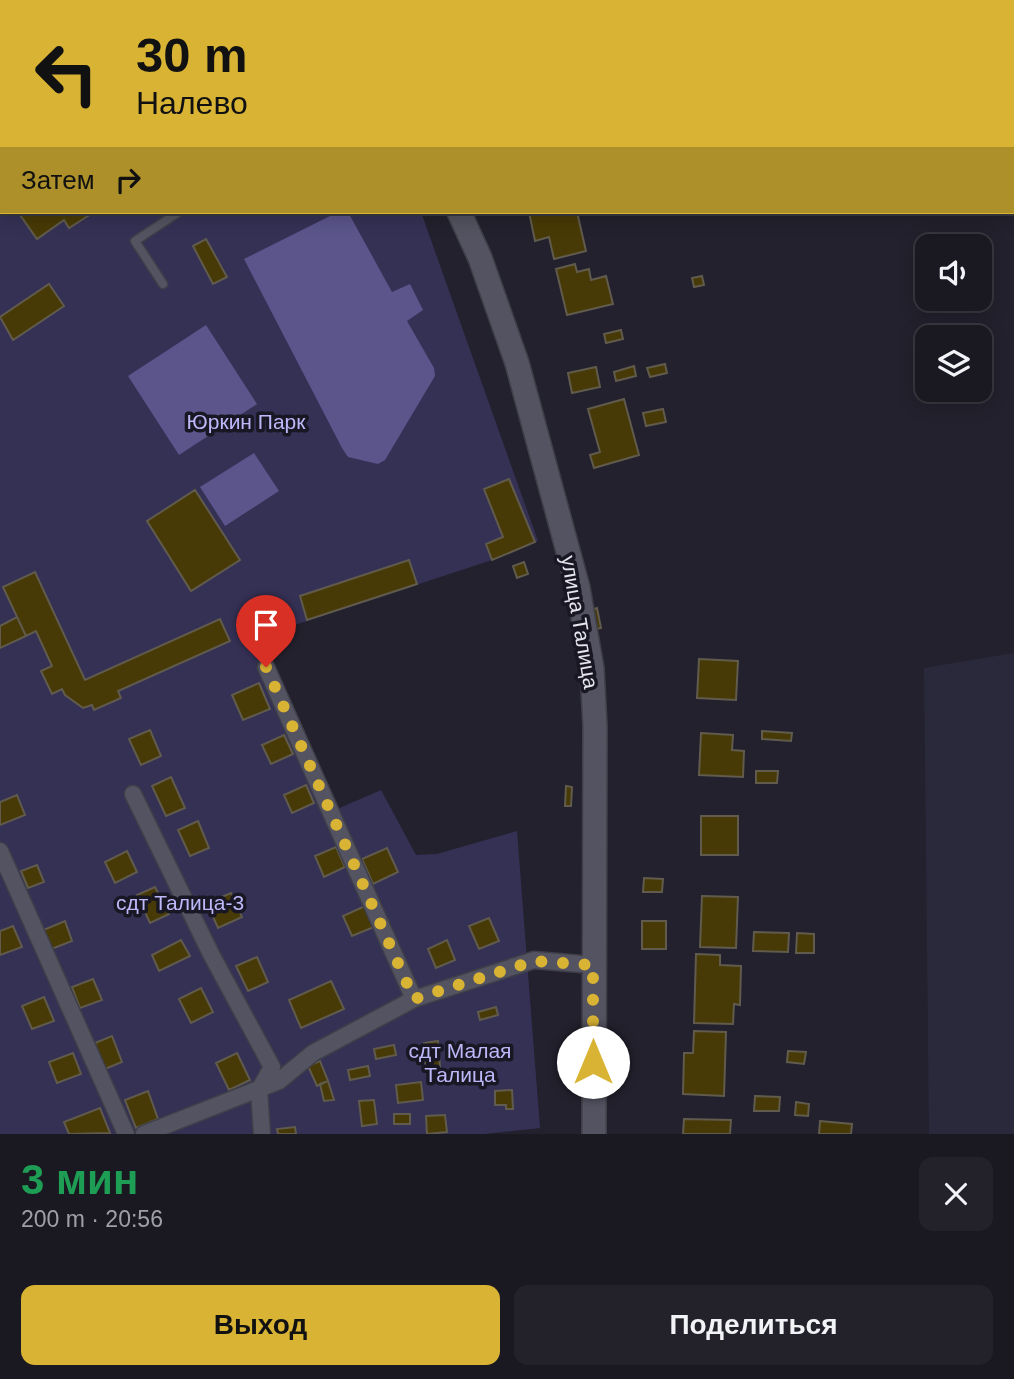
<!DOCTYPE html>
<html lang="ru">
<head>
<meta charset="utf-8">
<style>
  :root { --surface:#1a1922; --page:#23222a; --text:#f1f3f6; --muted:#9fa0a5; --line:#383840; --accent:#d9b434 }
  body { margin:0; font-family:Helvetica,sans-serif; background:var(--page); color:var(--text); height:100vh; display:flex; flex-direction:column; font-size:26px; white-space:nowrap }
  * { box-sizing:border-box; margin:0 }
  p { font-size:23px; color:var(--muted) }
  .icon { flex:none; width:38px; height:38px; fill:none; stroke:currentColor; stroke-width:2; stroke-linecap:round; stroke-linejoin:round }
  .map { position:relative; height:1134px; overflow:hidden }
  .sheet { display:flex; flex-direction:column; background:var(--surface); flex:1 }
  .sheet>* { flex:none }
  .hud { position:absolute; left:0px; top:0px; width:1015px; height:214px; box-shadow:0 4px 18px #0003,0 0 0 2px var(--line); background:#d9b434; color:#111; overflow:hidden }
  .controls { position:absolute; left:915px; top:234px; display:grid; gap:14px }
  .controls a { display:grid; place-items:center; width:77px; height:77px; border-radius:14px; background:var(--surface); box-shadow:0 4px 18px #0003,0 0 0 2px var(--line); font-size:35px }
  .pin { position:absolute; display:grid; place-items:center; width:60px; height:60px; color:#fff; margin:-72px -30px; border-radius:50% 50% 50% 0; rotate:-45deg; box-shadow:0 0 7px #0007 }
  .pin .icon { rotate:45deg }
  .me { position:absolute; width:77px; margin:-38px; rotate:0deg; stroke-linejoin:round; filter:drop-shadow(0 0 5px #0008) }
  .turn { display:flex; align-items:center; gap:24px; height:147px; padding:0 21px; font-size:32px }
  .turn .icon { width:91px; height:91px; stroke-width:2.5 }
  .turn b { display:block; font-size:49px; line-height:60px }
  .then { display:flex; align-items:center; height:66px; padding:0 21px; background:#0003; gap:14px; font-size:26px }
  .round { display:grid; place-items:center; flex:none; width:74px; height:74px; border-radius:14px; background:var(--page) }
  .summary { display:flex; align-items:center; justify-content:space-between; height:119px; padding:0 21px }
  h1 { font-size:42px; font-weight:800; line-height:52px; color:#1e9e55 }
  .primary-button { display:flex; gap:14px; margin-top:auto; padding:14px 21px }
  .primary-button a { flex:1; height:80px; border-radius:14px; background:var(--accent); color:#111; font-size:28px; font-weight:800; line-height:80px; text-align:center }
  .primary-button a+a { background:var(--page); color:var(--text) }
  .map>svg:first-child { display:block }
  .built { fill:#2a293b }
  .green { fill:#353155 }
  .water { fill:#5b558b }
  .building { fill:#483a06; stroke:#605b4c; stroke-width:2 }
  .lines { fill:none; stroke-linecap:round; stroke-linejoin:round }
  .lane-casing { stroke:#3f3f49; stroke-width:11 }
  .street-casing { stroke:#3f3f49; stroke-width:19 }
  .secondary-casing { stroke:#3f3f49; stroke-width:26 }
  .lane { stroke:#535361; stroke-width:8 }
  .street { stroke:#535361; stroke-width:16 }
  .secondary { stroke:#535361; stroke-width:23 }
  .route { stroke:#d9b434; stroke-width:12; stroke-dasharray:0 21.6 }
  .labels { text-anchor:middle; dominant-baseline:central; stroke-width:7; stroke-linejoin:round; paint-order:stroke }
  .park-label { font-size:21px; fill:#bdb8f9; stroke:#181723 }
  .street-label { font-size:21px; fill:#e5e5ed; stroke:#181723 }
</style>
</head>
<body>
<div class="map">
<svg width="1014" height="1134" viewBox="0 0 1014 1134">
  <rect width="100%" height="100%" fill="#22212d"/>
  <path class="built" d="M1014,653V1134H929L924,668Z"/>
  <path class="green" d="M0,0L287,2H2V212H421L538,541L492,560L258,637L335,810L381,790L416,855L437,854L517,831L540,1128L484,1134H0Z"/>
  <path class="water" d="M338,212H348L392,292L410,284L423,310L407,321L434,368L435,376L385,460L378,464L348,457L342,448L244,259Z
    M206,325L257,404L179,455L128,376Z
    M254,453L279,491L225,526L200,487Z"/>
  <path class="building" d="M2,72V156L0,153Z
    M18,212H94L69,228L64,220L37,239Z
    M529,212H577L586,251L554,259L549,237L535,241Z
    M206,239L227,277L213,284L193,246Z
    M575,264L577,272L589,269L591,280L606,276L613,304L567,315L556,269Z
    M702,276L704,285L694,287L692,278Z
    M49,284L64,306L13,340L0,317Z
    M621,330L623,339L606,343L604,334Z
    M665,364L667,373L650,377L647,368Z
    M634,366L636,376L616,381L614,372Z
    M596,367L600,387L572,393L568,373Z
    M624,399L639,455L594,468L590,455L600,452L588,409Z
    M663,409L666,422L646,426L643,413Z
    M509,479L535,542L492,560L486,544L503,537L484,489Z
    M195,490L240,560L191,591L147,521Z
    M409,560L417,584L307,620L300,596Z
    M524,562L528,574L517,578L513,566Z
    M35,572L85,680L220,619L230,641L118,691L121,698L94,710L92,705L83,708L65,695L62,689L52,694L41,671L52,666L36,631L26,636L3,587Z
    M597,608L601,628L595,629L591,610Z
    M17,617L26,636L0,648V626Z
    M699,659L738,661L736,700L697,698Z
    M259,683L270,709L243,720L232,695Z
    M150,730L161,756L141,765L129,739Z
    M762,731L792,733L791,741L762,739Z
    M701,733L733,735L732,750L744,751L743,777L699,775Z
    M284,735L293,754L271,764L262,745Z
    M756,771H778L777,783H756Z
    M171,777L185,808L166,816L152,786Z
    M306,785L314,803L292,813L284,795Z
    M566,786L572,787L571,806H565Z
    M17,795L25,815L0,825V802Z
    M701,816H738V855H701Z
    M198,821L209,848L190,856L178,830Z
    M336,847L345,867L324,877L315,856Z
    M387,848L398,872L373,884L362,859Z
    M127,851L137,872L115,883L105,862Z
    M37,865L44,882L28,888L21,871Z
    M644,878L663,879L662,892H643Z
    M155,887L169,914L150,923L137,895Z
    M231,893L242,917L218,928L207,903Z
    M702,896L738,897L736,948L700,947Z
    M365,906L374,927L352,936L343,916Z
    M489,918L499,941L479,949L469,926Z
    M65,921L72,941L49,950L41,931Z
    M642,921H666V949H642Z
    M13,926L22,947L0,955V931Z
    M754,932L789,933L788,952L753,951Z
    M797,933L814,934V953H796Z
    M181,940L190,956L159,971L152,955Z
    M447,940L455,960L436,968L428,949Z
    M696,954L720,955V965L741,966L740,1005L734,1004L733,1024L694,1023Z
    M257,957L268,982L248,991L236,966Z
    M93,979L102,1000L80,1008L72,987Z
    M331,981L344,1009L301,1028L289,1000Z
    M201,988L213,1012L191,1023L179,999Z
    M44,997L54,1021L32,1029L22,1006Z
    M496,1007L498,1015L480,1020L478,1012Z
    M694,1031L726,1032L724,1096L683,1094L684,1053H693Z
    M112,1036L122,1062L105,1069L95,1043Z
    M438,1041L440,1067L426,1069L424,1043Z
    M394,1045L396,1055L376,1059L374,1049Z
    M788,1051L806,1052L804,1064L787,1062Z
    M73,1053L81,1074L57,1083L49,1062Z
    M237,1053L250,1080L229,1090L216,1063Z
    M320,1061L328,1081L317,1086L308,1066Z
    M368,1066L370,1076L350,1080L348,1070Z
    M328,1081L334,1100L324,1101L320,1084Z
    M421,1082L423,1100L398,1103L396,1085Z
    M512,1090L513,1109H506V1105H495V1091Z
    M148,1091L158,1119L136,1128L125,1100Z
    M755,1096L780,1097L779,1111H754Z
    M374,1100L377,1124L362,1126L359,1101Z
    M796,1102L809,1104L808,1116L795,1115Z
    M100,1108L110,1133L69,1134L64,1122Z
    M394,1114H410V1124H394Z
    M445,1115L447,1132L427,1134L426,1116Z
    M684,1119L731,1120L730,1134H683Z
    M820,1121L852,1124L851,1134H819Z
    M295,1127L296,1134H278L277,1129Z"/>
  <g class="lines">
    <defs>
      <path id="lane" d="M163,284L135,241L179,212"/>
      <path id="street" d="M940,0V2
        M439,2L440,0
        M266,667L414,999
        M133,794L211,954L272,1067L259,1090L262,1134
        M0,851L126,1134
        M144,1134L279,1081L313,1053L414,999L534,960L593,965"/>
      <path id="secondary" d="M323,0L324,2
        M459,212L480,258L517,363L578,588L592,669L595,726L594,1134"/>
    </defs>
    <use href="#lane" class="lane-casing"/>
    <use href="#street" class="street-casing"/>
    <use href="#secondary" class="secondary-casing"/>
    <use href="#lane" class="lane"/>
    <use href="#street" class="street"/>
    <use href="#secondary" class="secondary"/>
  </g>
  <g class="lines">
    <path class="route" d="M266,667L414,999L534,961L593,965V1062"/>
  </g>
  <g class="labels">
    <g class="park-label">
      <text x="246" y="421">Юркин Парк</text>
      <text x="180" y="902">сдт Талица-3</text>
      <text x="460" y="1050">сдт Малая<tspan x="460" dy="24">Талица</tspan></text>
    </g>
    <g class="street-label">
      <text transform="translate(580 622) rotate(80)">улица Талица</text>
    </g>
  </g>
</svg>
<div class="controls">
<a><svg class="icon" aria-label="sound" viewBox="0 0 24 24"><path d="M4 9h4l5-4v14l-5-4H4zM17 9q2 3 0 6"/></svg></a>
<a><svg class="icon" aria-label="layers" viewBox="0 0 24 24"><path d="M12 4l9 5-9 5-9-5zM3 14l9 5 9-5"/></svg></a>
</div>
<div class="pin" style="left:266px;top:667px;background:#d93025"><svg class="icon" aria-label="arrive" viewBox="0 0 24 24"><path d="M6 21V4h12l-3 4 3 4H6"/></svg></div>
<svg class="me" style="left:593px;top:1062px" viewBox="-20 -20 40 40"><circle r="19" fill="#fff"/><path d="M0-13L10 11 0 6-10 11z" fill="#d9b434"/></svg>
<div class="hud">
<div class="turn"><svg class="icon" aria-label="left" viewBox="0 0 24 24"><path d="M17 20v-9H6M10 6l-5 5 5 5"/></svg><div><b>30 m</b>Налево</div></div>
<div class="then">Затем<svg class="icon" aria-label="right" viewBox="0 0 24 24"><path d="M7 20v-9h11M14 6l5 5-5 5"/></svg></div>
</div>
</div>
<section class="sheet">
<div class="summary"><div><h1>3 мин</h1><p>200 m · 20:56</p></div><a class="round"><svg class="icon" aria-label="close" viewBox="0 0 24 24"><path d="M6 6l12 12M18 6L6 18"/></svg></a></div>
<div class="primary-button"><a>Выход</a><a>Поделиться</a></div>
</section>
</body>
</html>
